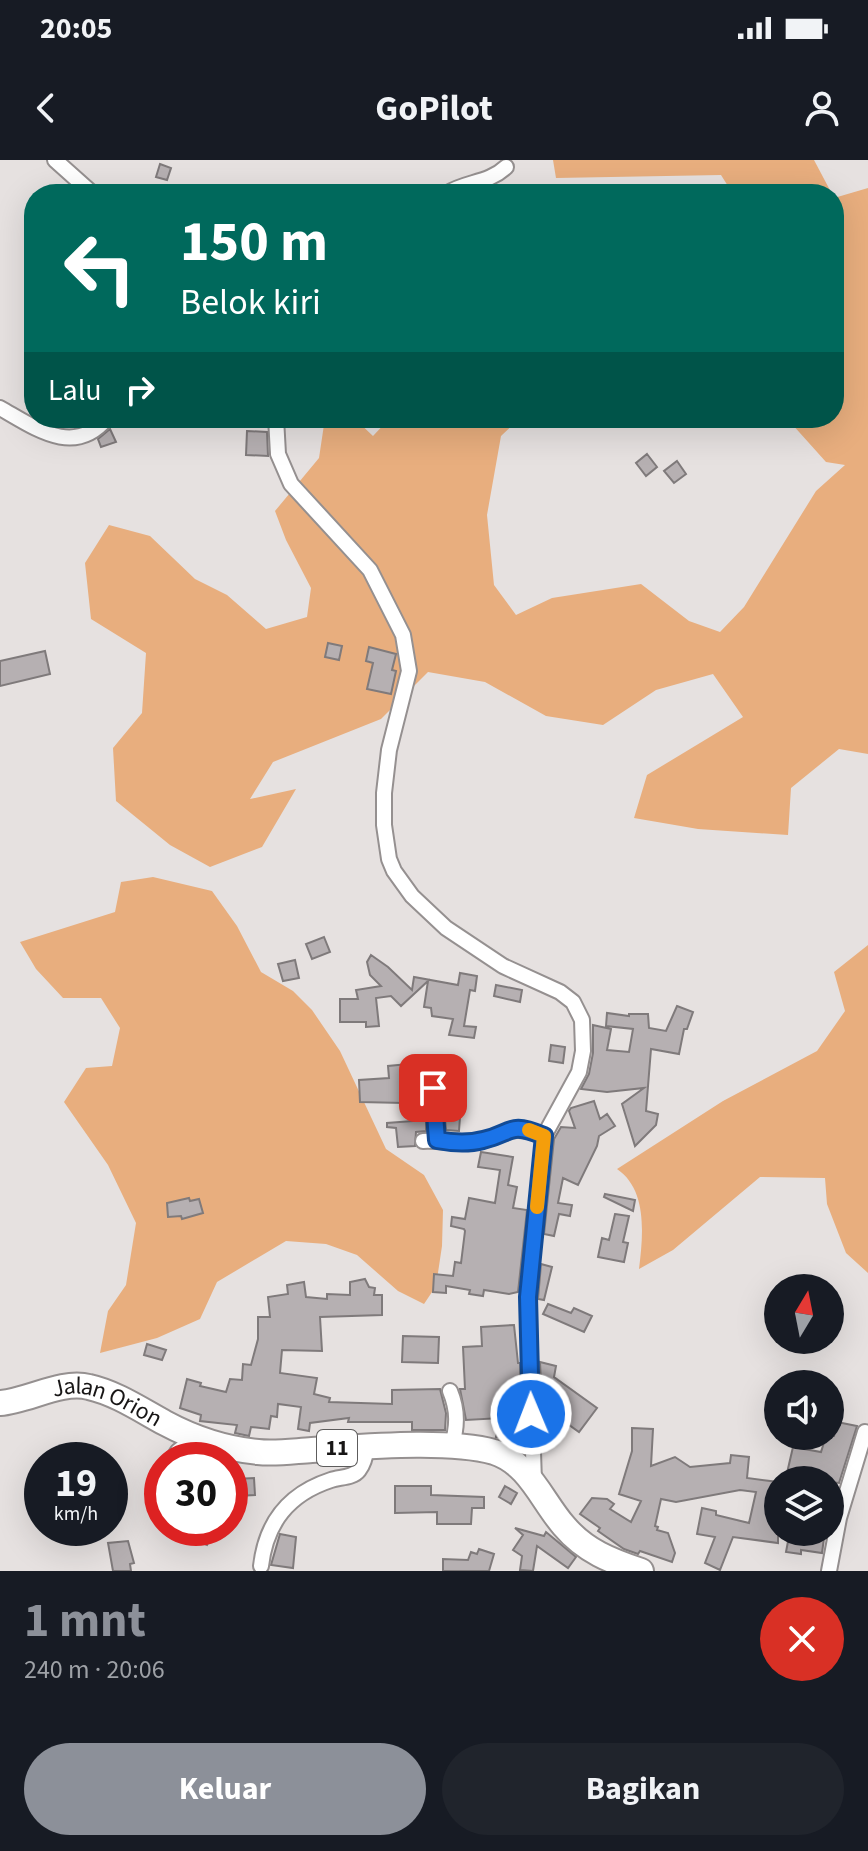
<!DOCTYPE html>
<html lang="id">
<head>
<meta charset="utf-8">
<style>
  :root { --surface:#171b24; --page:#20242c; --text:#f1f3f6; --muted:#9ea1a6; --accent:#8c9099 }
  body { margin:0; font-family:"Source Sans 3",sans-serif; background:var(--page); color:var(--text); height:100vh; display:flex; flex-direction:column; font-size:30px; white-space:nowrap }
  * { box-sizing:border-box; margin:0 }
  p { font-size:26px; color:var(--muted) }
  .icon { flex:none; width:44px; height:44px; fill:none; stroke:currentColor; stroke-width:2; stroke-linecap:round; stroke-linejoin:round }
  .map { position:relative; height:1411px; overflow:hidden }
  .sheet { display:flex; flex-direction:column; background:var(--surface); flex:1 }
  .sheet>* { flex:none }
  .top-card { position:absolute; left:24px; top:24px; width:820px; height:244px; border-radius:32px; box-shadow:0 8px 32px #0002; background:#00695c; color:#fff; overflow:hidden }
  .needle { width:52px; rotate:10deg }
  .fabs { position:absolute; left:764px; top:1114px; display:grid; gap:16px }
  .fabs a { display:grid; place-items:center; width:80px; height:80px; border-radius:50%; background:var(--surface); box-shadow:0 8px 32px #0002; font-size:40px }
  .speed { position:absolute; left:24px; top:1282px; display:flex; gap:16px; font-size:40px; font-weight:700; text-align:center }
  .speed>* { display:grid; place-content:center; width:104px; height:104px; border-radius:50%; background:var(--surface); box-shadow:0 8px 32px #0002; line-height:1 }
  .speed small { font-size:20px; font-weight:400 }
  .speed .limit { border:12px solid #d22; background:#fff; color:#111 }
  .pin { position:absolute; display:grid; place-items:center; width:68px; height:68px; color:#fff; margin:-34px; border-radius:16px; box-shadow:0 4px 12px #0006 }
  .me { position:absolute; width:88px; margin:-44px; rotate:359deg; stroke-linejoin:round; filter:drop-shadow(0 0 6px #0008) }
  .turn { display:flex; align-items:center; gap:28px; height:168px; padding:0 24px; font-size:36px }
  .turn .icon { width:104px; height:104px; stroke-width:2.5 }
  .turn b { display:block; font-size:56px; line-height:68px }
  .then { display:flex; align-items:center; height:76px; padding:0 24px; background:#0003; gap:16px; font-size:30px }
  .round { display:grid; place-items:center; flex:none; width:84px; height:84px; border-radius:42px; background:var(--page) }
  .head { display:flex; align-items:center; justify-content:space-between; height:136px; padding:0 24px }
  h1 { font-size:48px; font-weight:700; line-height:60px; color:var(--accent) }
  .primary-button { display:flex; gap:16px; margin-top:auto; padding:16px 24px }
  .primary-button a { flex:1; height:92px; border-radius:48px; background:var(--accent); color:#fff; font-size:32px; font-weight:700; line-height:92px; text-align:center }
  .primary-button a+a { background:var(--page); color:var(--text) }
  .status { display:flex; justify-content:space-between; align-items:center; height:56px; padding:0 40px; background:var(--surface); direction:ltr }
  .status svg { height:22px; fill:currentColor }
  header { display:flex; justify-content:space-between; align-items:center; height:104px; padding:0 24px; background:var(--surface); font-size:36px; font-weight:700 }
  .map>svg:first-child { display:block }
  .green { fill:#e8ae7e }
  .building { fill:#b6b0b2; stroke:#7f7a7b; stroke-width:2 }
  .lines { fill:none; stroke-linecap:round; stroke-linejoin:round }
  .street-casing { stroke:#959090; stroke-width:18 }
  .highway-casing { stroke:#959090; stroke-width:28 }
  .street { stroke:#fff; stroke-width:14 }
  .highway { stroke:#fff; stroke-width:24 }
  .route-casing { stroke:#114b97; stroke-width:20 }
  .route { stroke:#1a73e8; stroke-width:14 }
  .slow { stroke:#f59e0b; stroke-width:14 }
  .labels { text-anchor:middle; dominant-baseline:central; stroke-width:6; stroke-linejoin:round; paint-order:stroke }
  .shield { fill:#fff; stroke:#5d5c5c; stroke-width:2 }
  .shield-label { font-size:22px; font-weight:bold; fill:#181616 }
  .street-label { font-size:24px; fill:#181616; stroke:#fff }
</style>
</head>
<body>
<div class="status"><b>20:05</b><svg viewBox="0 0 49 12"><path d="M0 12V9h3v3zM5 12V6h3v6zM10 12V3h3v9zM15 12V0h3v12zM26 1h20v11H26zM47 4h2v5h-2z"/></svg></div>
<header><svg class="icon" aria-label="back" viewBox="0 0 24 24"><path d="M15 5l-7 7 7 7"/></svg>GoPilot<svg class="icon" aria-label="person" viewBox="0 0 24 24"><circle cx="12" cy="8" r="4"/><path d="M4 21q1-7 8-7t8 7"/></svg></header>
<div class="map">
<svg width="868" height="1411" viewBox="0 0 868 1411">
  <rect width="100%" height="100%" fill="#e6e1e0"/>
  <path class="green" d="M553,0H814L832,34H733L721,15L556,18Z
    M868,28V594L839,589L791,628L788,675L698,669L634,658L647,615L743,557L713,514L656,530L603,565L546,556L485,522L428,512L381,559L273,602L250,639L296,629L262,687L210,707L170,685L116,641L113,588L142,553L146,493L91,459L85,403L109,365L150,376L195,419L227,435L266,469L307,457L311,428L286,380L275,351L319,298L325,258H354L373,276L390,258H520L501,276L487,355L494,425L516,455L552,438L641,424L689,461L720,472L744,447L816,331L845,305L826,302L791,263L792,258H834V38Z
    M153,717L212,731L237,766L261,812L293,831L312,850L340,891L386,989L424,1015L443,1050L442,1086L436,1126L424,1144L398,1131L357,1095L326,1084L286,1081L217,1122L200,1159L157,1178L100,1193L108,1151L126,1125L136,1063L108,1005L64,942L86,908L112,906L120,868L101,838H63L36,809L20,782L115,752L121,722Z
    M868,785V1113L846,1093L827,1044L825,1018L760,1017L673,1090L639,1109C643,1076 648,1030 617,1009L723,941L817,891L845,851L834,812Z"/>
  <path class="building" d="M160,4L171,8L167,20L156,17Z
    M110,269L116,282L101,287L98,279Z
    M247,271L267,272L268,296L246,295Z
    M647,294L657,307L646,316L636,303Z
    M677,301L686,314L674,323L664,311Z
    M328,483L342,486L339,500L325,497Z
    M369,487L396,494L392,510L396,511L391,534L367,529L373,503L366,501Z
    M45,491L50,514L0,526V501Z
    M324,777L330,792L312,799L306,784Z
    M371,795L388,807L412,830L414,817L458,825L460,813L477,816L475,831L470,830L464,866L476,867L474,878L449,875L453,859L432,856L431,848L424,847L428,821L401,846L391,836L376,838L379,866L366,867V862H340V839H358L356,830L381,826L370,815L367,802Z
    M295,800L299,818L283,821L278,804Z
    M496,825L522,830L520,842L494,836Z
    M677,846L693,852L687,869H684L679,894L651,889L646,951L658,954L656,965L635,986L622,944L644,928L607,932L581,929L589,914L593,893V865L611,869L607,890L629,892L633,869L606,866L607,853L629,856V854H648L649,868L666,871Z
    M551,885L565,887L563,903L549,901Z
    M408,904L404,943L360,942L359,920L389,918L388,906Z
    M448,932L462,933L461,944H447Z
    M594,941L600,959L607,954L615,966L599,976L597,986L578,1025L563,1018L558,1043L572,1045L570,1056L559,1054L554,1076L544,1074L554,979L561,967L575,968L569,951L571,948Z
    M460,957L459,971L446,970L445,958Z
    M426,960V971L416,972L415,986L398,987L396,968L387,967V963Z
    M481,992L513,997L508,1025L517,1027L513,1048L527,1050L518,1132L509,1134L484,1130L483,1136L469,1134L470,1130L446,1126V1133L433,1132L434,1114L453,1116L455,1102L461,1103L465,1071L464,1069L451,1066L452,1057L465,1059L469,1038L495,1043L500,1010L478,1007Z
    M605,1034L635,1040L633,1051L604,1037Z
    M189,1038L190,1041L199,1039L203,1053L182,1059L181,1056L168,1057L167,1043Z
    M615,1054L629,1056L623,1082L628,1083L624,1102L598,1097L602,1078L609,1080Z
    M541,1104L552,1107L544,1140L538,1139Z
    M365,1119L369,1127L375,1128L374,1135H382V1155L320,1157L322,1191L282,1190L280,1213L317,1218L314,1234L330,1238L329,1242L392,1244V1230L440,1229L446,1253L445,1270H412V1262H348L349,1258L310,1263L309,1271L298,1269L301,1247L278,1244L277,1257L271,1256L269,1269L251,1267L249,1276L235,1273L237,1265L200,1261L201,1255L180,1248L187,1219L201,1223L200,1226L226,1232L230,1219L242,1220L243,1204L251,1205L258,1179V1157H270L268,1137L288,1134L287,1125L304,1122L306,1137L327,1139V1134L350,1135V1122Z
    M548,1144L571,1153L574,1148L592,1156L584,1172L543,1154Z
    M514,1165L518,1203H520L521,1281L496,1277L501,1258L466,1260L460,1229H465L463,1187L482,1186L481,1167Z
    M403,1176L439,1177L438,1203L402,1202Z
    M147,1184L166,1190L162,1200L144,1195Z
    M540,1202L556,1206L554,1217L597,1248L579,1272L547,1249L561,1229L541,1224Z
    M837,1262L857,1266L839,1323L806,1319L807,1317L787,1313L793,1287L821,1292L826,1276H834Z
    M632,1268L653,1269L651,1306L675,1297L690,1307L730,1303L731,1295L749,1297L747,1318L778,1322V1383L733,1377L720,1410L705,1403L715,1377L697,1374L702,1348L716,1351V1355L749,1363L756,1332L740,1330L676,1342L661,1339L655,1366L658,1367L657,1370L668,1373L675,1393L672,1402L640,1391L638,1394L624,1389L598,1371L600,1368L580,1354L592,1338L607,1339L614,1344L610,1349L631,1362L641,1341L619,1334L632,1291Z
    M254,1318L255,1335L237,1336L236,1319Z
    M395,1326H431V1335L484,1337V1348H472L471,1364H437V1352L395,1353Z
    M505,1326L517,1333L511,1344L499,1337Z
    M241,1338L242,1350H230V1339Z
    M189,1368H215L207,1385L186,1376Z
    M515,1368L544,1376L546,1372L576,1397L568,1408L537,1386L533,1411L520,1410L522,1396L513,1390L523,1375Z
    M280,1374L296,1377L293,1408L271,1405Z
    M806,1375L824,1378L822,1393L801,1390V1394L786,1392L789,1376L805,1378Z
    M128,1381L134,1403L130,1404L131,1411H113L108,1383Z
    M479,1389L494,1394L489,1411H443V1399L468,1400L471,1392L477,1394Z"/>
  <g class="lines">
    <defs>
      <path id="street" d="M55,0L93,34
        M446,34C466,21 488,24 506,7
        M0,248C34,267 74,298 107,258
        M276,258L278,294L291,324L370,410L403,475L409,511L389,590L384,633V665L389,699L394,711L412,736L446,768L503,806L560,832L573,842L582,860L583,891L579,912L544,976L528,1137L534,1322
        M432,911L437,980
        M423,981C439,980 456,984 473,982C507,978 505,961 544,976
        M450,1231C458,1250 458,1267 451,1287
        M172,1300L178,1291L196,1277
        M261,1406C266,1363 288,1334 331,1320C340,1317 353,1318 359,1310C364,1304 366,1294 367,1286
        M829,1411L839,1358L865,1272"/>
      <g id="highway">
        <path id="s1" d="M0,1243C28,1241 61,1220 89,1227C116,1233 141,1250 165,1263C193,1278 227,1289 258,1292C275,1294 295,1291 312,1290C362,1287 447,1279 494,1292C529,1303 542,1341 564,1366C585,1391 611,1401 641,1411"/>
      </g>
    </defs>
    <use href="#street" class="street-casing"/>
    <use href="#highway" class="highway-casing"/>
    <use href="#street" class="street"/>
    <use href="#highway" class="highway"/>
  </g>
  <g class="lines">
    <defs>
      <path id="route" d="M433,928L437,980C453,983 468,984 483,980C514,973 507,961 544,976L528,1137L531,1254"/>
    </defs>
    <use href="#route" class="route-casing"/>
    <use href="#route" class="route"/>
    <path class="slow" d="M529,970L544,976L537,1047"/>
  </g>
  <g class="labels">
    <rect class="shield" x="317" y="1270" width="40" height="36" rx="6"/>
    <g class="shield-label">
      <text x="337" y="1288">11</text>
    </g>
    <g class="street-label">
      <text stroke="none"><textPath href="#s1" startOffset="112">Jalan Orion</textPath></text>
    </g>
  </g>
</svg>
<div class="fabs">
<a><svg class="needle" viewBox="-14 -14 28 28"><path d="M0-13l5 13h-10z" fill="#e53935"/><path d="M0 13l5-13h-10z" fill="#9ea1a6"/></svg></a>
<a><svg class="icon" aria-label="sound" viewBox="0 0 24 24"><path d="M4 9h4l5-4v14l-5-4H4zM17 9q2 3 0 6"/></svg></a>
<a><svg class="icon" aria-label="layers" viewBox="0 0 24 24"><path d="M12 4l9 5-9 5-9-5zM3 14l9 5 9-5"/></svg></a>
</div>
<div class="speed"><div>19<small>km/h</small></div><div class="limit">30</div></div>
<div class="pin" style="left:433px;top:928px;background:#d93025"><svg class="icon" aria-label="arrive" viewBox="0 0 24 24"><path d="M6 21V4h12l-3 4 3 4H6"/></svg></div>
<svg class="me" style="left:531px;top:1254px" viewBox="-20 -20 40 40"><circle r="17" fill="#1a73e8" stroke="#fff" stroke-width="3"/><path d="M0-11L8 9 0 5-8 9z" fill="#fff"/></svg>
<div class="top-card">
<div class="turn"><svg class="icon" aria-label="left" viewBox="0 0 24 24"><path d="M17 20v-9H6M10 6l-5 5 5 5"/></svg><div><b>150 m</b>Belok kiri</div></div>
<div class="then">Lalu<svg class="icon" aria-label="right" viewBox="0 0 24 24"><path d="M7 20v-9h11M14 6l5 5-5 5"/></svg></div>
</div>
</div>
<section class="sheet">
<div class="head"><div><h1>1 mnt</h1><p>240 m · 20:06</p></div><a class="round" style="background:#d93025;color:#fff"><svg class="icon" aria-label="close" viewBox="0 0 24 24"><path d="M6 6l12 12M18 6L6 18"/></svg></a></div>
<div class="primary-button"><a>Keluar</a><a>Bagikan</a></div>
</section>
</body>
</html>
